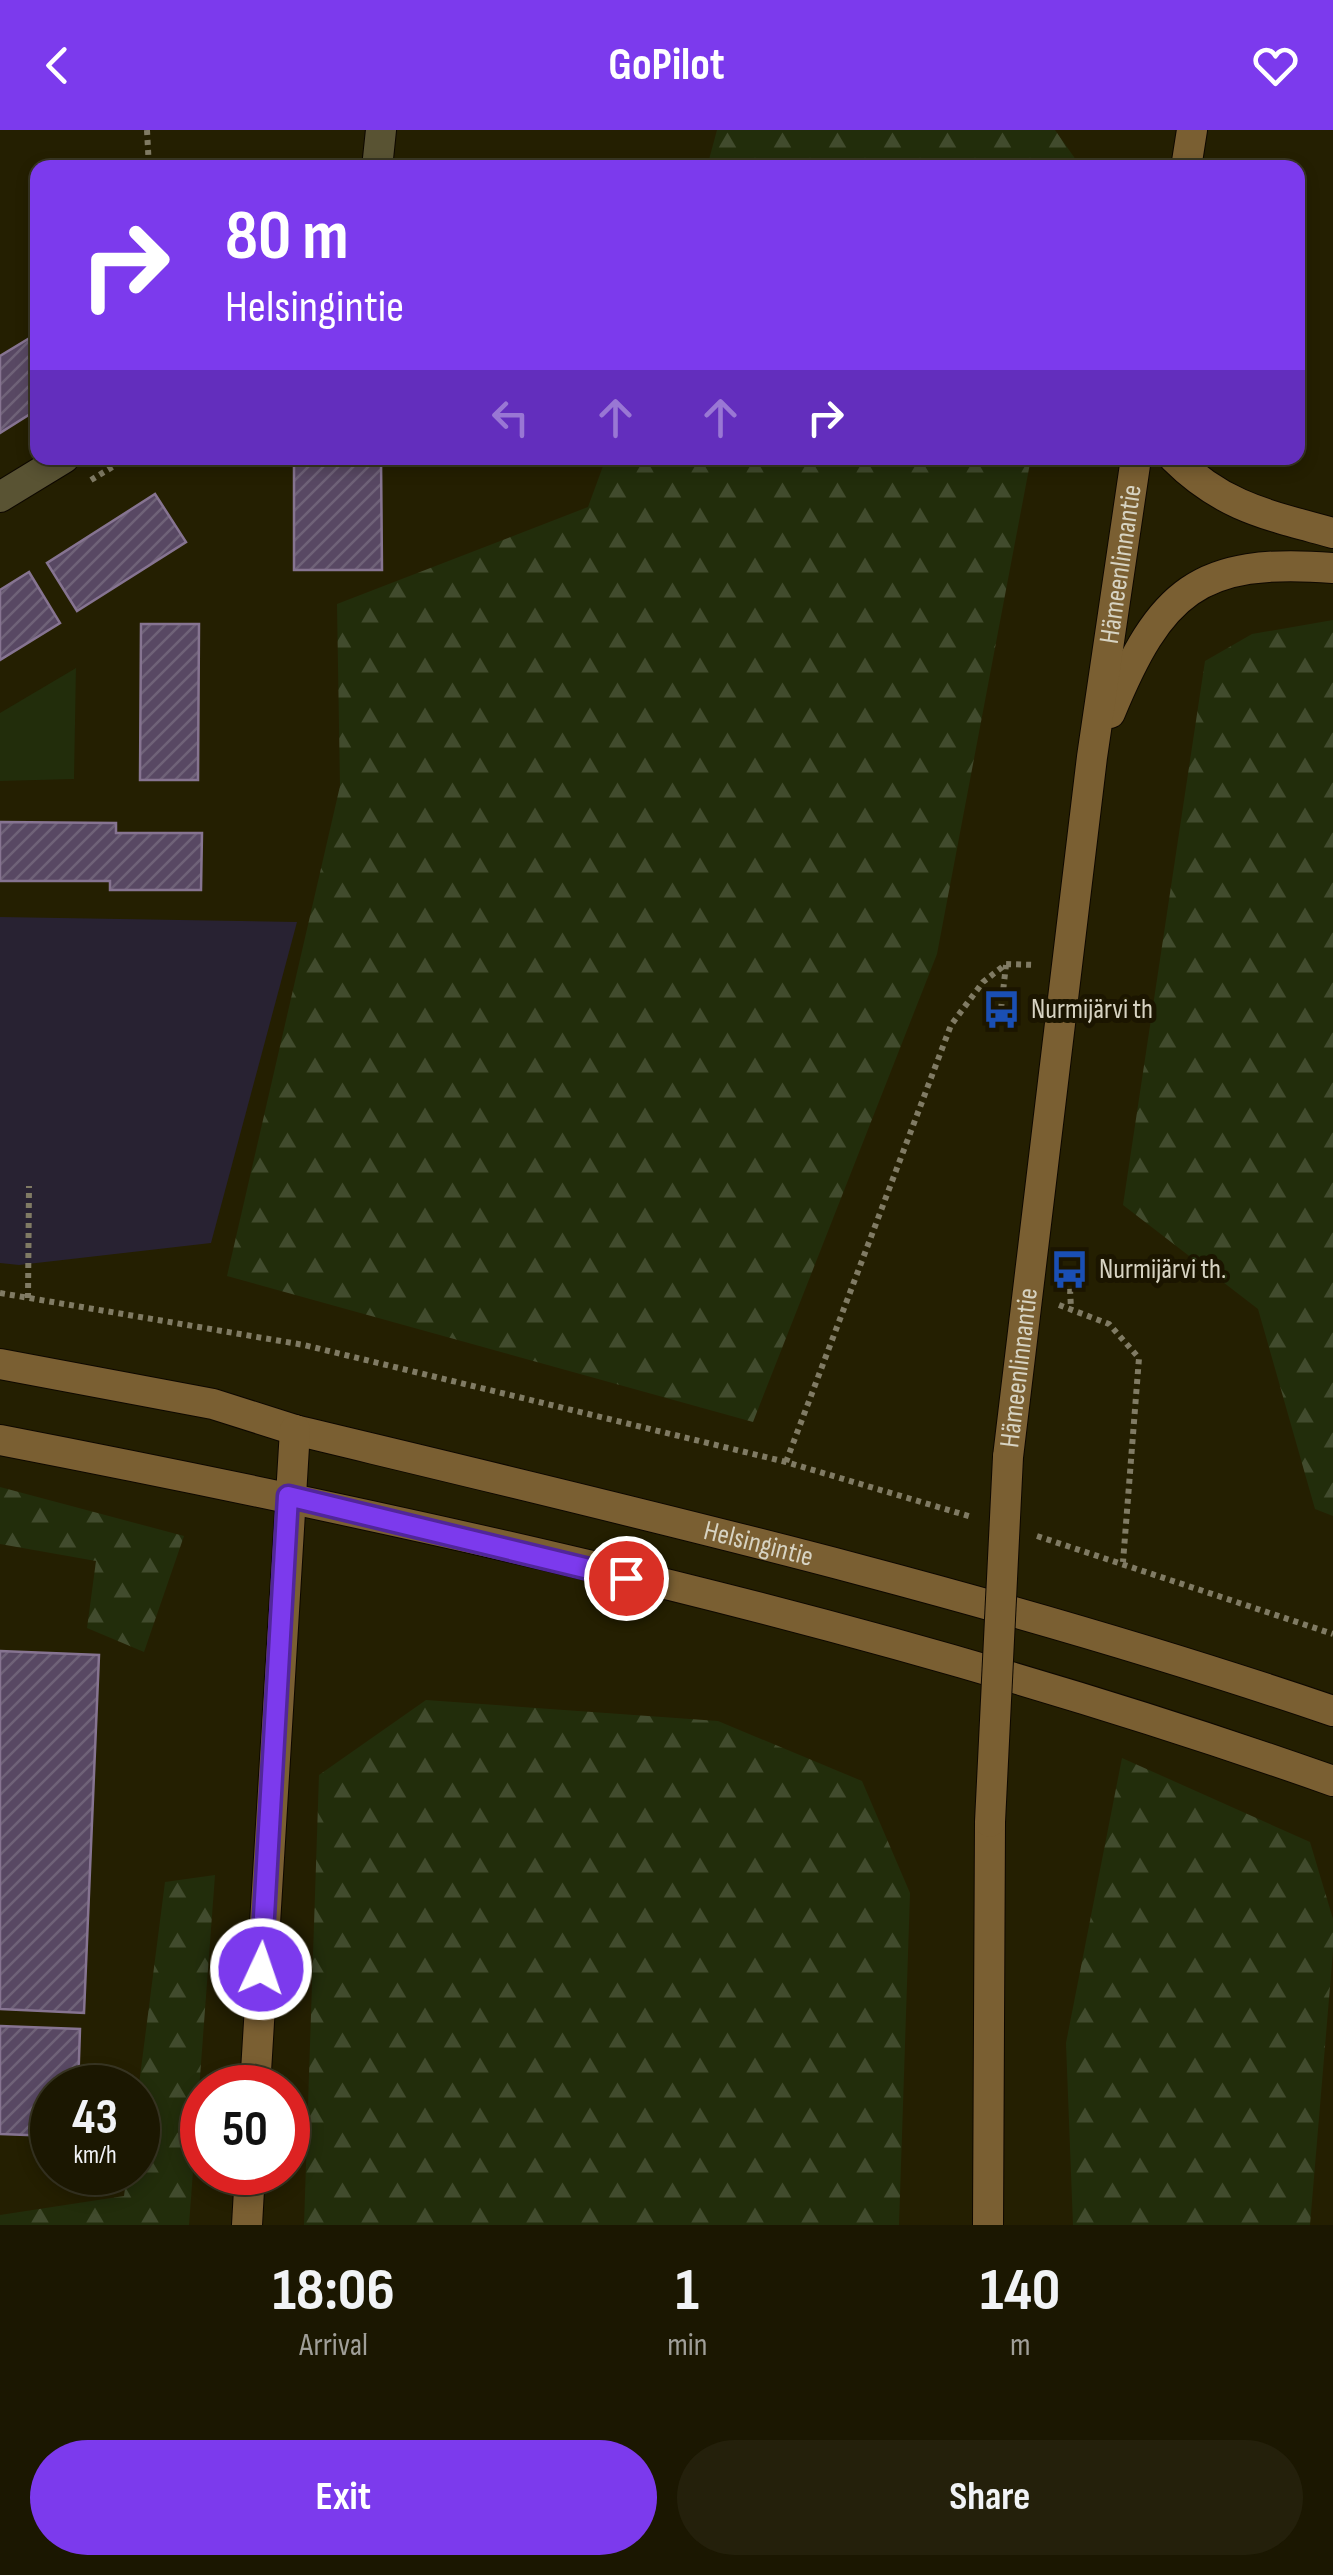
<!DOCTYPE html>
<html lang="en">
<head>
<meta charset="utf-8">
<style>
  :root { --surface:#1b1701; --page:#24200b; --text:#f1f3f6; --muted:#a09f99; --line:#393623; --accent:#7c3aed }
  body { margin:0; font-family:"Sofia Sans Condensed",sans-serif; background:var(--page); color:var(--text); height:100vh; display:flex; flex-direction:column; font-size:38px; white-space:nowrap }
  * { box-sizing:border-box; margin:0 }
  p { font-size:32px; color:var(--muted) }
  .icon { flex:none; width:55px; height:55px; fill:none; stroke:currentColor; stroke-width:2; stroke-linecap:round; stroke-linejoin:round }
  .map { position:relative; height:2095px; overflow:hidden }
  .details { display:flex; flex-direction:column; background:var(--surface); flex:1 }
  .details>* { flex:none }
  .top-card { position:absolute; left:30px; top:30px; width:1275px; height:305px; border-radius:20px; box-shadow:0 5px 15px #0003,0 0 0 2px var(--line); background:#7c3aed; color:#fff; overflow:hidden }
  .speed { position:absolute; left:30px; top:1935px; display:flex; gap:20px; font-size:50px; font-weight:700; text-align:center }
  .speed>* { display:grid; place-content:center; width:130px; height:130px; border-radius:50%; background:var(--surface); box-shadow:0 5px 15px #0003,0 0 0 2px var(--line); line-height:1 }
  .speed small { font-size:25px; font-weight:400 }
  .speed .limit { border:15px solid #d22; background:#fff; color:#111 }
  .pin { position:absolute; display:grid; place-items:center; width:85px; height:85px; color:#fff; margin:-42px; border:5px solid #fff; border-radius:50%; box-shadow:0 2px 10px #0007 }
  .me { position:absolute; width:110px; margin:-55px; rotate:3deg; stroke-linejoin:round; filter:drop-shadow(0 0 8px #0008) }
  .turn { display:flex; align-items:center; gap:35px; height:210px; padding:0 30px; font-size:45px }
  .turn .icon { width:130px; height:130px; stroke-width:2.5 }
  .turn b { display:block; font-size:70px; line-height:85px }
  .lanes { display:flex; align-items:center; height:95px; padding:0 30px; background:#0003; justify-content:center; gap:50px; direction:ltr }
  .lanes .off { opacity:.35 }
  .eta { display:flex; justify-content:space-evenly; align-items:center; height:170px; text-align:center }
  .eta b { font-size:60px; font-weight:700; line-height:70px }
  .primary-button { display:flex; gap:20px; margin-top:auto; padding:20px 30px }
  .primary-button a { flex:1; height:115px; border-radius:60px; background:var(--accent); color:#fff; font-size:40px; font-weight:700; line-height:115px; text-align:center }
  .primary-button a+a { background:var(--page); color:var(--text) }
  header { display:flex; justify-content:space-between; align-items:center; height:130px; padding:0 30px; background:var(--accent); color:#fff; font-size:45px; font-weight:700 }
  .map>svg:first-child { display:block }
  .commercial { fill:#282232 }
  .forest { fill:url(#forest-firs) }
  .green { fill:#222d0b }
  .building { fill:url(#building-hatch); stroke:#867491; stroke-width:2.5 }
  .lines { fill:none; stroke-linecap:round; stroke-linejoin:round }
  .minor-casing { stroke:#0e0800; stroke-width:32 }
  .secondary-casing { stroke:#0e0800; stroke-width:32 }
  .path { stroke:#807b64; stroke-width:6; stroke-dasharray:5 5; stroke-linecap:butt }
  .minor { stroke:#595333; stroke-width:30 }
  .secondary { stroke:#7a5f32; stroke-width:30 }
  .secondary-bridge-casing { stroke:#0e0800; stroke-width:32; stroke-linecap:butt }
  .secondary-bridge { stroke:#7a5f32; stroke-width:30 }
  .route-casing { stroke:#51269a; stroke-width:25 }
  .route { stroke:#7c3aed; stroke-width:18 }
  .labels { text-anchor:middle; dominant-baseline:central; stroke-width:10; stroke-linejoin:round; paint-order:stroke }
  .street-label { font-size:28px; fill:#d7d3c2; stroke:#1b1500 }
  .poi-label { font-size:28px; fill:#d7d3c2; stroke:#1b1500; text-anchor:start }
</style>
</head>
<body>
<header><svg class="icon" aria-label="back" viewBox="0 0 24 24"><path d="M15 5l-7 7 7 7"/></svg>GoPilot<svg class="icon" aria-label="heart" viewBox="0 0 24 24"><path d="M12 20l-8-8c-3-5 5-10 8-4 3-6 11-1 8 4z"/></svg></header>
<div class="map">
<svg width="1333" height="2095" viewBox="0 0 1333 2095">
  <defs>
    <pattern id="forest-firs" width="22" height="20" patternUnits="userSpaceOnUse" patternTransform="scale(2.5)"><rect width="22" height="20" fill="#222d0b"/><path d="M5 1l3.5 6h-7zM16 11l3.5 6h-7z" fill="#414b2d"/></pattern>
    <pattern id="building-hatch" width="6" height="6" patternUnits="userSpaceOnUse" patternTransform="scale(2.5)"><rect width="6" height="6" fill="#584863"/><path d="M-1 1l2-2M0 6l6-6M5 7l2-2" fill="none" stroke="#6f6278"/></pattern>
  </defs>
  <rect width="100%" height="100%" fill="#241f01"/>
  <path class="commercial" d="M0,787L297,792L211,1113L19,1135L0,1133Z"/>
  <path class="forest" d="M717,0H1055L1081,37H707Z
    M606,328H1031L937,824L753,1292L227,1146L340,656L337,474L588,377Z
    M1333,490V1386L1315,1379L1258,1179L1123,1075L1205,531L1252,504Z
    M0,1357L184,1406L144,1522L87,1498L96,1431L0,1414Z
    M426,1570L718,1591L862,1651L910,1763L899,2095H304L319,1645Z
    M1122,1628L1310,1712L1333,1789V1821L1310,2095H1073L1066,1913Z
    M215,1745L189,2095H0V2085L124,2066L127,2043L138,2042V1962L165,1752Z"/>
  <path class="green" d="M76,538L74,649L0,651V583Z"/>
  <path class="building" d="M38,203V279L0,303V226Z
    M294,328H381L382,440H294Z
    M155,364L186,412L77,481L47,433Z
    M29,442L60,493L0,530V460Z
    M141,494H199L198,650H140Z
    M0,692L116,693V703H202L201,760H110V751H0Z
    M0,1521L99,1525L84,1883L0,1879Z
    M0,1896L80,1899L78,1958H52V2006L0,2004Z"/>
  <g class="lines">
    <defs>
      <path id="minor" d="M377,38L381,0
        M0,367L64,328"/>
      <g id="secondary">
        <path d="M1186,38L1192,0"/>
        <path d="M1174,328C1223,377 1268,385 1333,403"/>
        <path d="M1110,583C1160,462 1198,427 1333,438"/>
        <path id="s1" d="M0,1234L213,1274L295,1300C644,1384 993,1465 1333,1581"/>
        <path d="M0,1310C449,1397 901,1498 1333,1651"/>
        <path id="s2" d="M1008,1327L1092,627L1136,328"/>
        <path d="M255,1958L295,1300"/>
        <path d="M247,2095L250,2042"/>
        <path d="M988,2095L990,1692"/>
      </g>
    </defs>
    <use href="#minor" class="minor-casing"/>
    <use href="#secondary" class="secondary-casing"/>
    <path class="path" d="M147,0L149,38
      M91,350L127,328
      M1001,879L1006,835
      M1069,1139L1071,1179
      M0,1163L304,1215L786,1332L972,1387
      M28,1168L29,1056
      M1059,1175L1109,1194L1139,1228L1123,1432
      M786,1332L951,895L983,852L1006,834L1035,835
      M1037,1406L1333,1504"/>
    <use href="#minor" class="minor"/>
    <use href="#secondary" class="secondary"/>
    <defs>
      <path id="secondary-bridge" d="M990,1692L1008,1327"/>
    </defs>
    <use href="#secondary-bridge" class="secondary-bridge-casing"/>
    <use href="#secondary-bridge" class="secondary-bridge"/>
  </g>
  <g class="lines">
    <defs>
      <path id="route" d="M261,1839L288,1366L626,1448"/>
    </defs>
    <use href="#route" class="route-casing"/>
    <use href="#route" class="route"/>
  </g>
  <defs>
    <symbol id="bus-bare" viewBox="-9 -9 18 18"><path d="M-5-6H5V4H4V6H2V4H-2V6H-4V4H-5ZM-3.5-4V0h7V-4ZM-3.5 1.2v1.5H-2V1.2ZM2 1.2v1.5H3.5V1.2Z" fill="#1a4fb4" stroke="#1b1500" stroke-width="2.5" paint-order="stroke"/></symbol>
  </defs>
  <g fill-rule="evenodd">
    <use href="#bus-bare" x="974" y="852" width="55" height="55"/>
    <use href="#bus-bare" x="1042" y="1112" width="55" height="55"/>
  </g>
  <g class="labels">
    <g class="street-label">
      <text stroke="none"><textPath href="#s2" startOffset="900">Hämeenlinnantie</textPath></text>
      <text stroke="none"><textPath href="#s2" startOffset="90">Hämeenlinnantie</textPath></text>
      <text stroke="none"><textPath href="#s1" startOffset="780">Helsingintie</textPath></text>
    </g>
    <g class="poi-label">
      <text x="1031" y="879">Nurmijärvi th</text>
      <text x="1099" y="1139">Nurmijärvi th.</text>
    </g>
  </g>
</svg>
<div class="speed"><div>43<small>km/h</small></div><div class="limit">50</div></div>
<div class="pin" style="left:626px;top:1448px;background:#d93025"><svg class="icon" aria-label="arrive" viewBox="0 0 24 24"><path d="M6 21V4h12l-3 4 3 4H6"/></svg></div>
<svg class="me" style="left:261px;top:1839px" viewBox="-20 -20 40 40"><circle r="17" fill="#7c3aed" stroke="#fff" stroke-width="3"/><path d="M0-11L8 9 0 5-8 9z" fill="#fff"/></svg>
<div class="top-card">
<div class="turn"><svg class="icon" aria-label="right" viewBox="0 0 24 24"><path d="M7 20v-9h11M14 6l5 5-5 5"/></svg><div><b>80 m</b>Helsingintie</div></div>
<div class="lanes"><svg class="icon off" aria-label="left" viewBox="0 0 24 24"><path d="M17 20v-9H6M10 6l-5 5 5 5"/></svg><svg class="icon off" aria-label="ahead" viewBox="0 0 24 24"><path d="M12 20V5M6 11l6-6 6 6"/></svg><svg class="icon off" aria-label="ahead" viewBox="0 0 24 24"><path d="M12 20V5M6 11l6-6 6 6"/></svg><svg class="icon" aria-label="right" viewBox="0 0 24 24"><path d="M7 20v-9h11M14 6l5 5-5 5"/></svg></div>
</div>
</div>
<section class="details">
<div class="eta">
<div><b>18:06</b><p>Arrival</p></div>
<div><b>1</b><p>min</p></div>
<div><b>140</b><p>m</p></div>
</div>
<div class="primary-button"><a>Exit</a><a>Share</a></div>
</section>
</body>
</html>
